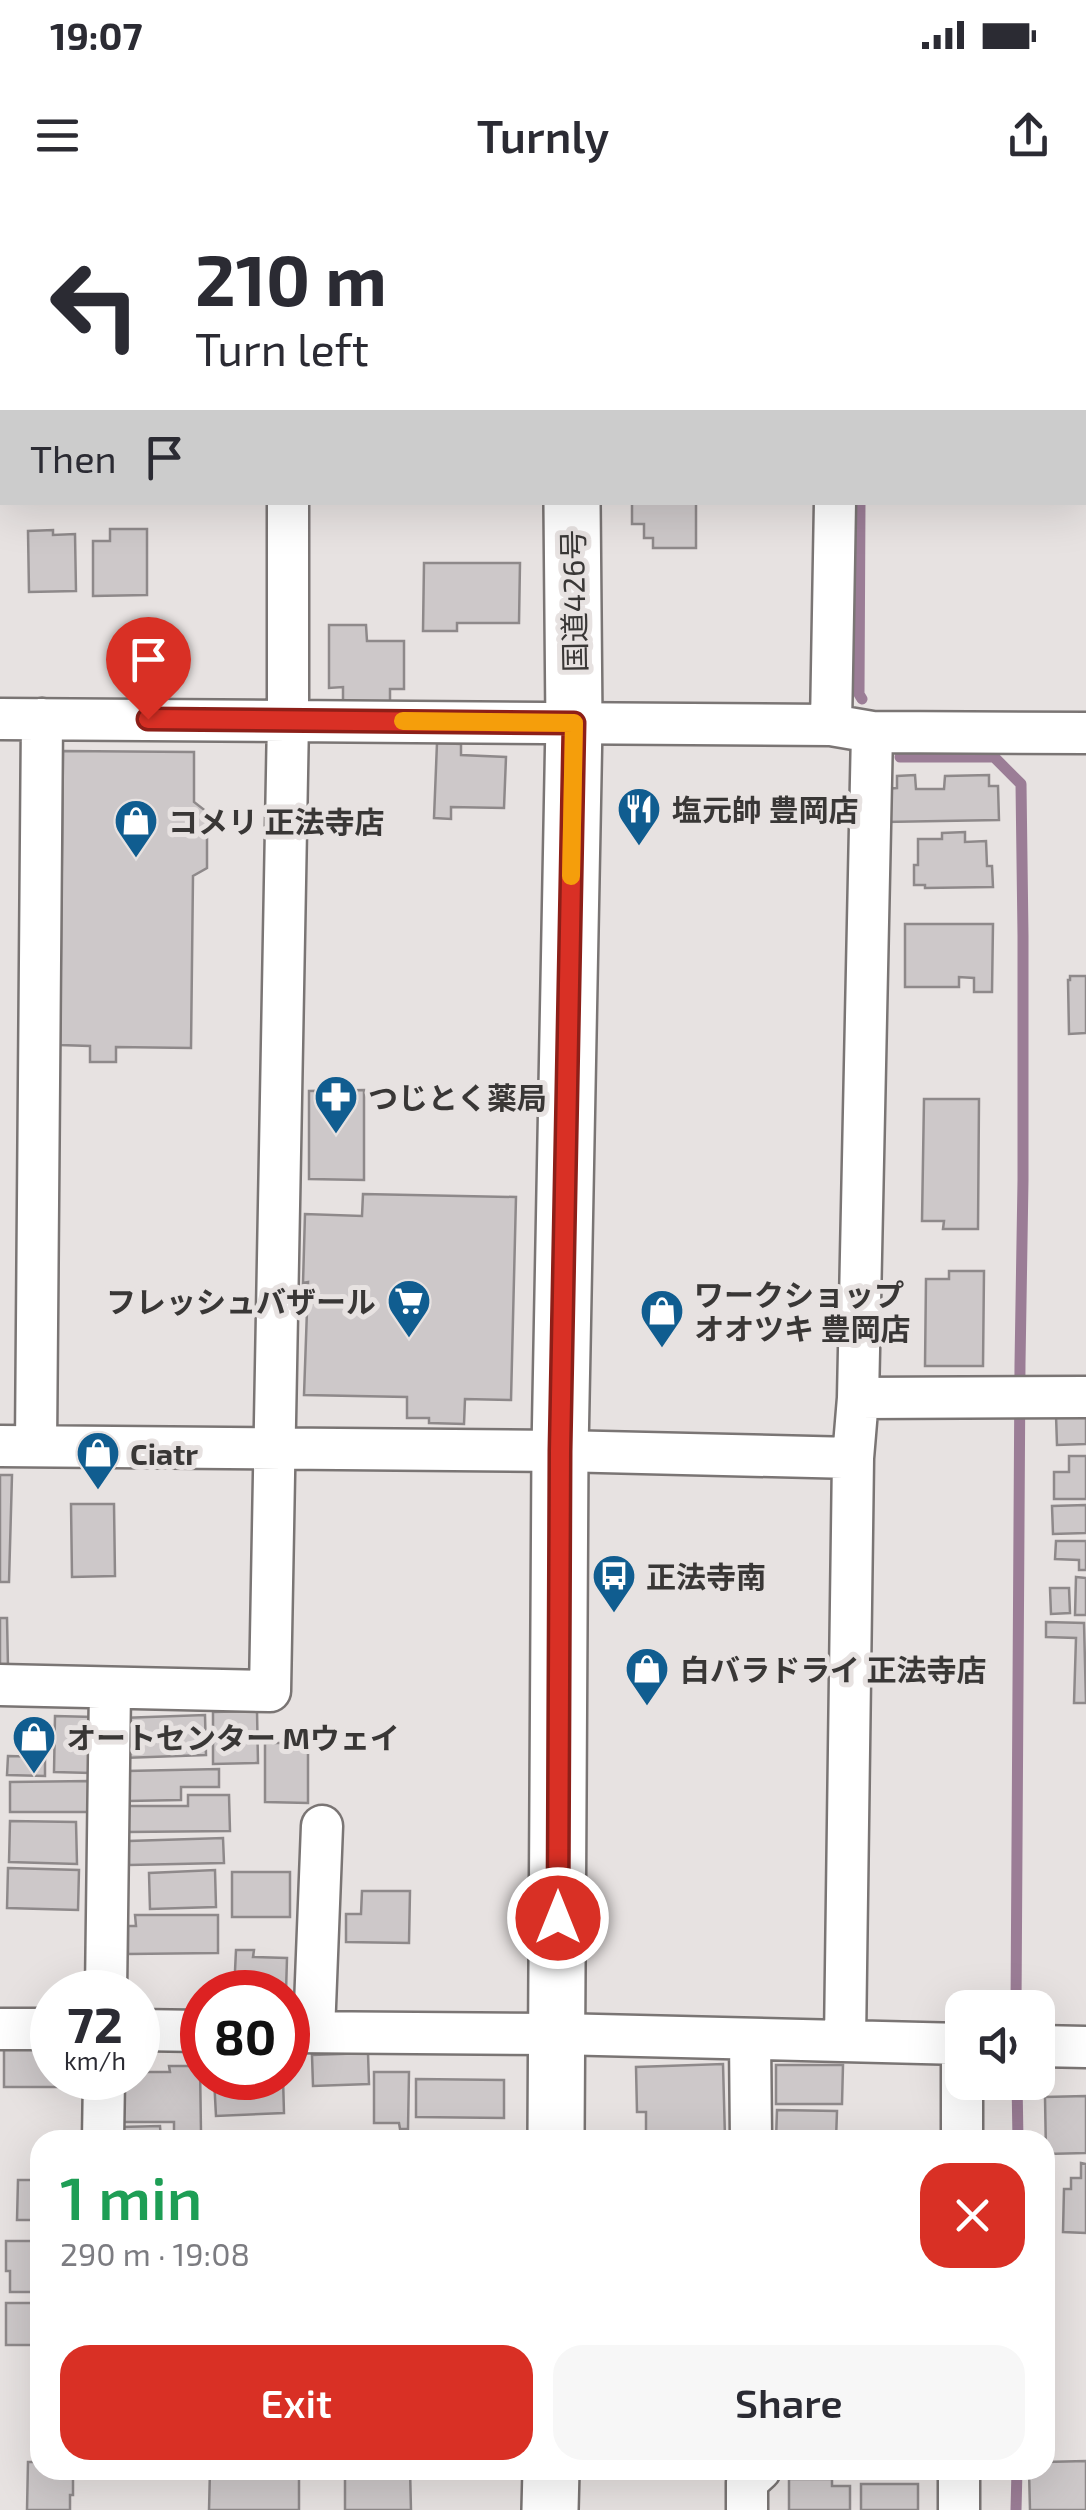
<!DOCTYPE html>
<html lang="en">
<head>
<meta charset="utf-8">
<style>
  :root { --surface:#fff; --page:#f7f7f7; --text:#2b2b33; --muted:#7c7c81; --accent:#d93025 }
  body { margin:0; font-family:"Exo 2","Noto Sans JP",sans-serif; background:var(--page); color:var(--text); height:100vh; display:flex; flex-direction:column; font-size:38px; white-space:nowrap }
  * { box-sizing:border-box; margin:0 }
  p { font-size:32px; color:var(--muted) }
  .icon { flex:none; width:55px; height:55px; fill:none; stroke:currentColor; stroke-width:2; stroke-linecap:round; stroke-linejoin:round }
  .map { position:relative; flex:1; overflow:hidden }
  .side { position:absolute; left:30px; top:1930px; width:1025px; height:350px; display:flex; flex-direction:column; background:var(--surface); border-radius:30px; box-shadow:0 10px 40px #0002 }
  .side>* { flex:none }
  .banner { position:absolute; left:0px; top:0px; width:1088px; height:305px; box-shadow:0 10px 40px #0002; background:#fff; color:var(--text); overflow:hidden }
  .buttons { position:absolute; left:945px; top:1790px; display:grid; gap:20px }
  .buttons a { display:grid; place-items:center; width:110px; height:110px; border-radius:20px; background:var(--surface); box-shadow:0 10px 40px #0002; font-size:50px }
  .speed { position:absolute; left:30px; top:1770px; display:flex; gap:20px; font-size:50px; font-weight:700; text-align:center }
  .speed>* { display:grid; place-content:center; width:130px; height:130px; border-radius:50%; background:var(--surface); box-shadow:0 10px 40px #0002; line-height:1 }
  .speed small { font-size:25px; font-weight:400 }
  .speed .limit { border:15px solid #d22; background:#fff; color:#111 }
  .pin { position:absolute; display:grid; place-items:center; width:85px; height:85px; color:#fff; margin:-102px -42px; border-radius:50% 50% 50% 0; rotate:-45deg; box-shadow:0 0 10px #0007 }
  .pin .icon { rotate:45deg }
  .me { position:absolute; width:110px; margin:-55px; rotate:0deg; stroke-linejoin:round; filter:drop-shadow(0 0 8px #0008) }
  .turn { display:flex; align-items:center; gap:35px; height:210px; padding:0 30px; font-size:45px }
  .turn .icon { width:130px; height:130px; stroke-width:2.5 }
  .turn b { display:block; font-size:70px; line-height:85px }
  .then { display:flex; align-items:center; height:95px; padding:0 30px; background:#0003; gap:20px; font-size:38px }
  .round { display:grid; place-items:center; flex:none; width:105px; height:105px; border-radius:30px; background:var(--page) }
  .summary { display:flex; align-items:center; justify-content:space-between; height:170px; padding:0 30px }
  h1 { font-size:60px; font-weight:600; line-height:75px; color:#1e9e55 }
  .primary-button { display:flex; gap:20px; margin-top:auto; padding:20px 30px }
  .primary-button a { flex:1; height:115px; border-radius:30px; background:var(--accent); color:#fff; font-size:40px; font-weight:600; line-height:115px; text-align:center }
  .primary-button a+a { background:var(--page); color:var(--text) }
  .status { display:flex; justify-content:space-between; align-items:center; height:70px; padding:0 50px; background:var(--surface); direction:ltr }
  .status svg { height:28px; fill:currentColor }
  header { display:flex; justify-content:space-between; align-items:center; height:130px; padding:0 30px; background:var(--surface); font-size:45px; font-weight:600 }
  .map>svg:first-child { display:block }
  .lines { fill:none; stroke-linecap:round; stroke-linejoin:round }
  .stream { stroke:#9b7d96; stroke-width:11 }
  .building { fill:#cdc8c9; stroke:#8e898a; stroke-width:2.5 }
  .street-casing { stroke:#7a7574; stroke-width:45 }
  .highway-casing { stroke:#7a7574; stroke-width:60 }
  .street { stroke:#fff; stroke-width:40 }
  .highway { stroke:#fff; stroke-width:55 }
  .route-casing { stroke:#8d1f18; stroke-width:25 }
  .route { stroke:#d93025; stroke-width:18 }
  .slow { stroke:#f59e0b; stroke-width:18 }
  .labels { text-anchor:middle; dominant-baseline:central; stroke-width:10; stroke-linejoin:round; paint-order:stroke }
  .street-label { font-size:30px; fill:#393736; stroke:#e7e2e1 }
  .poi-label { font-size:30px; font-weight:bold; fill:#393736; stroke:#e7e2e1; text-anchor:start }
</style>
</head>
<body>
<div class="status"><b>19:07</b><svg viewBox="0 0 49 12"><path d="M0 12V9h3v3zM5 12V6h3v6zM10 12V3h3v9zM15 12V0h3v12zM26 1h20v11H26zM47 4h2v5h-2z"/></svg></div>
<header><svg class="icon" aria-label="menu" viewBox="0 0 24 24"><path d="M4 6h16M4 12h16M4 18h16"/></svg>Turnly<svg class="icon" aria-label="share" viewBox="0 0 24 24"><path d="M12 15V3M7 8l5-5 5 5M5 13v7h14v-7"/></svg></header>
<div class="map">
<svg width="1086" height="2310" viewBox="0 0 1086 2310">
  <rect width="100%" height="100%" fill="#e7e2e1"/>
  <g class="lines">
    <path class="stream" d="M857,0V2
      M860,302L859,494L862,499
      M900,557H994L1021,584L1023,736V980L1020,1164L1016,1808
      M1017,1882L1018,1940
      M1016,2310L1017,2270"/>
  </g>
  <path class="building" d="M402,0H504V2H402Z
    M632,302H696V348H653V338H644V324H632Z
    M110,329H147V395L93,396V341H110Z
    M53,330V335L75,334L76,391L29,392L28,331Z
    M424,363H520L519,423H457V431H423Z
    M329,425H366L367,441H404V489H390V502L343,503V487L329,488Z
    M437,543L461,544V555L506,557L504,608L451,607V619L434,618Z
    M63,551L194,552V602L207,612V668L193,676L191,848L116,847V862H90V846L60,845Z
    M915,575L916,589H944L945,576L989,575V586H998L999,620L884,622L883,589L897,588V576Z
    M965,632V642L986,641L987,666H992L993,687L925,688V685H914V665H918V639H942V633Z
    M905,724H993L992,792H974V778L959,777V787H905Z
    M1070,776H1086V833L1069,834L1068,780H1070Z
    M364,890V980L309,979V891Z
    M924,899H979L978,1029H943L944,1021H922Z
    M363,994L516,997L511,1200L465,1199L464,1224L429,1223V1218H407V1197L304,1195L308,1082L303,1083L305,1014L362,1016Z
    M949,1071H984L983,1166H925L926,1079H949Z
    M1086,1214V1244L1057,1245L1056,1215Z
    M1069,1256H1086V1299H1054V1272H1069Z
    M0,1275H12L9,1382H0Z
    M71,1304H114L115,1376L72,1377Z
    M1086,1305V1333L1053,1334L1052,1306Z
    M1056,1341H1086V1370H1079V1360L1055,1359Z
    M1076,1377L1086,1378V1415H1075Z
    M1050,1388H1069L1070,1413L1051,1414Z
    M0,1418H7L8,1468H0Z
    M1046,1422L1084,1423L1086,1503H1074L1076,1438L1046,1437Z
    M257,1511L258,1563L213,1564V1512Z
    M205,1515L206,1555L123,1558L121,1518Z
    M55,1516L93,1517L91,1573L54,1572Z
    M265,1543H308V1603L265,1602Z
    M8,1556L45,1557V1576L7,1575Z
    M219,1569V1587H181V1600L128,1601L127,1571Z
    M89,1581V1612H10V1582Z
    M188,1595H229L230,1631L128,1632L127,1606H188Z
    M10,1621L76,1622L77,1664L9,1662Z
    M223,1638L224,1663L129,1665V1641Z
    M8,1668L79,1670L78,1710L7,1708Z
    M215,1670L216,1707L150,1709L149,1673Z
    M232,1672H290V1717H232Z
    M362,1691H410L409,1743L346,1742V1714H361Z
    M135,1715H218V1753L128,1754V1726H136Z
    M236,1750H254L253,1757L287,1758L286,1792H234Z
    M4,1846L52,1847V1878H60V1887H4Z
    M368,1853L369,1884L313,1886L312,1855Z
    M723,1864L725,1938L646,1940V1912H637L636,1867Z
    M776,1865H843L842,1904H776Z
    M169,1866H200L201,1932H174V1922H120L121,1888H128V1878H138V1872H170Z
    M374,1872H409L408,1929H400L399,1923H374Z
    M214,1878H283L284,1913L216,1916Z
    M416,1879L504,1880V1918L416,1917Z
    M1086,1896V1953L1046,1954L1045,1897Z
    M777,1910L837,1911L836,1940H776Z
    M160,1926L161,1940H121V1927Z
    M1081,1963L1086,1964V2033L1063,2032L1064,1989H1071V1978H1081Z
    M18,1980H40V2020H17Z
    M6,2041H40V2092H10V2071H6Z
    M6,2103H40V2145H6Z
    M1086,2261V2310H1030L1029,2270H1045V2262Z
    M28,2262H40V2270H73V2295H70V2310H27Z
    M210,2270H299V2310H209Z
    M345,2270H410L411,2310H345Z
    M789,2279H832V2286H850V2310H789Z
    M861,2284H918V2310H861Z"/>
  <g class="lines">
    <defs>
      <path id="street" d="M833,0V2
        M285,2V0
        M1085,12H1086
        M0,15H2
        M1085,275H1086
        M0,277H2
        M0,519L831,525L872,532L1086,533
        M831,525L835,302
        M858,1198L1086,1197
        M0,1246L560,1251L853,1258
        M36,1246L42,519
        M0,1485L270,1491L288,520V302
        M106,1792L110,1488
        M0,1829H52
        M138,1830L202,1831
        M288,1832L557,1834L962,1844
        M314,1832L322,1626
        M750,1839L751,1940
        M845,1841L853,1258L858,1198L872,532
        M1038,1846L1086,1847
        M103,1940L104,1878
        M962,1940V1844
        M747,2310V2282L760,2270
        M959,2310V2270"/>
      <path id="highway" d="M569,0V2
        M556,1940L560,1251L574,523L572,302
        M550,2310L551,2270"/>
    </defs>
    <use href="#street" class="street-casing"/>
    <use href="#highway" class="highway-casing"/>
    <use href="#street" class="street"/>
    <use href="#highway" class="highway"/>
  </g>
  <g class="lines">
    <defs>
      <path id="route" d="M148,519L574,523L560,1251L558,1718"/>
    </defs>
    <use href="#route" class="route-casing"/>
    <use href="#route" class="route"/>
    <path class="slow" d="M403,521L574,523L571,676"/>
  </g>
  <defs>
    <symbol id="restaurant-pin" viewBox="-11 -11 22 30"><path d="M0 17L-7.5 6A9.5 9.5 0 1 1 7.5 6Z" fill="#105d90" stroke="#e7e2e1"/><path d="M-5-6h1v4h1v-4h1v4h1v-4h1v5L-1.5 .5V6h-2V.5L-5-1ZM5-6V6H3V1.5H1.5Q1.5-4 5-6Z" fill="#fff"/></symbol>
    <symbol id="shop-pin" viewBox="-11 -11 22 30"><path d="M0 17L-7.5 6A9.5 9.5 0 1 1 7.5 6Z" fill="#105d90" stroke="#e7e2e1"/><path d="M-5-2.5h2.3a2.7 3.5 0 0 1 5.4 0H5L5.5 6h-11ZM-1.5-2.5h3a1.5 2.3 0 0 0-3 0Z" fill="#fff"/></symbol>
    <symbol id="pharmacy-pin" viewBox="-11 -11 22 30"><path d="M0 17L-7.5 6A9.5 9.5 0 1 1 7.5 6Z" fill="#105d90" stroke="#e7e2e1"/><path d="M-2-6h4v4h4v4h-4v4h-4v-4h-4v-4h4Z" fill="#fff"/></symbol>
    <symbol id="supermarket-pin" viewBox="-11 -11 22 30"><path d="M0 17L-7.5 6A9.5 9.5 0 1 1 7.5 6Z" fill="#105d90" stroke="#e7e2e1"/><path d="M-6-5.5h2.5l.6 2H6L4.5 2H-2.5L-4.4-4H-6ZM-1.5 3.2a1.3 1.3 0 1 0 .1 0ZM3 3.2a1.3 1.3 0 1 0 .1 0Z" fill="#fff"/></symbol>
    <symbol id="bus-pin" viewBox="-11 -11 22 30"><path d="M0 17L-7.5 6A9.5 9.5 0 1 1 7.5 6Z" fill="#105d90" stroke="#e7e2e1"/><path d="M-5-6H5V4H4V6H2V4H-2V6H-4V4H-5ZM-3.5-4V0h7V-4ZM-3.5 1.2v1.5H-2V1.2ZM2 1.2v1.5H3.5V1.2Z" fill="#fff"/></symbol>
  </defs>
  <g fill-rule="evenodd">
    <use href="#restaurant-pin" x="614" y="584" width="50" height="68"/>
    <use href="#shop-pin" x="111" y="596" width="50" height="68"/>
    <use href="#pharmacy-pin" x="311" y="872" width="50" height="68"/>
    <use href="#supermarket-pin" x="384" y="1076" width="50" height="68"/>
    <use href="#shop-pin" x="637" y="1086" width="50" height="68"/>
    <use href="#shop-pin" x="73" y="1228" width="50" height="68"/>
    <use href="#bus-pin" x="589" y="1351" width="50" height="68"/>
    <use href="#shop-pin" x="622" y="1444" width="50" height="68"/>
    <use href="#shop-pin" x="9" y="1512" width="50" height="68"/>
  </g>
  <g class="labels">
    <g class="street-label">
      <text transform="translate(573 401) rotate(-91)">国道426号</text>
    </g>
    <g class="poi-label">
      <text x="672" y="609">塩元帥 豊岡店</text>
      <text x="168" y="621">コメリ 正法寺店</text>
      <text x="368" y="897">つじとく薬局</text>
      <text x="694" y="1094">ワークショップ<tspan x="694" dy="34">オオツキ 豊岡店</tspan></text>
      <text x="376" y="1101" text-anchor="end">フレッシュバザール</text>
      <text x="130" y="1253">Ciatr</text>
      <text x="646" y="1376">正法寺南</text>
      <text x="680" y="1469">白バラドライ 正法寺店</text>
      <text x="66" y="1537">オートセンター Mウェイ</text>
    </g>
  </g>
</svg>
<div class="buttons">
<a><svg class="icon" aria-label="sound" viewBox="0 0 24 24"><path d="M4 9h4l5-4v14l-5-4H4zM17 9q2 3 0 6"/></svg></a>
</div>
<div class="speed"><div>72<small>km/h</small></div><div class="limit">80</div></div>
<div class="pin" style="left:148px;top:519px;background:#d93025"><svg class="icon" aria-label="arrive" viewBox="0 0 24 24"><path d="M6 21V4h12l-3 4 3 4H6"/></svg></div>
<svg class="me" style="left:558px;top:1718px" viewBox="-20 -20 40 40"><circle r="17" fill="#d93025" stroke="#fff" stroke-width="3"/><path d="M0-11L8 9 0 5-8 9z" fill="#fff"/></svg>
<div class="banner">
<div class="turn"><svg class="icon" aria-label="left" viewBox="0 0 24 24"><path d="M17 20v-9H6M10 6l-5 5 5 5"/></svg><div><b>210 m</b>Turn left</div></div>
<div class="then">Then<svg class="icon" aria-label="arrive" viewBox="0 0 24 24"><path d="M6 21V4h12l-3 4 3 4H6"/></svg></div>
</div>
<section class="side">
<div class="summary"><div><h1>1 min</h1><p>290 m · 19:08</p></div><a class="round" style="background:#d93025;color:#fff"><svg class="icon" aria-label="close" viewBox="0 0 24 24"><path d="M6 6l12 12M18 6L6 18"/></svg></a></div>
<div class="primary-button"><a>Exit</a><a>Share</a></div>
</section>
</div>
</body>
</html>
